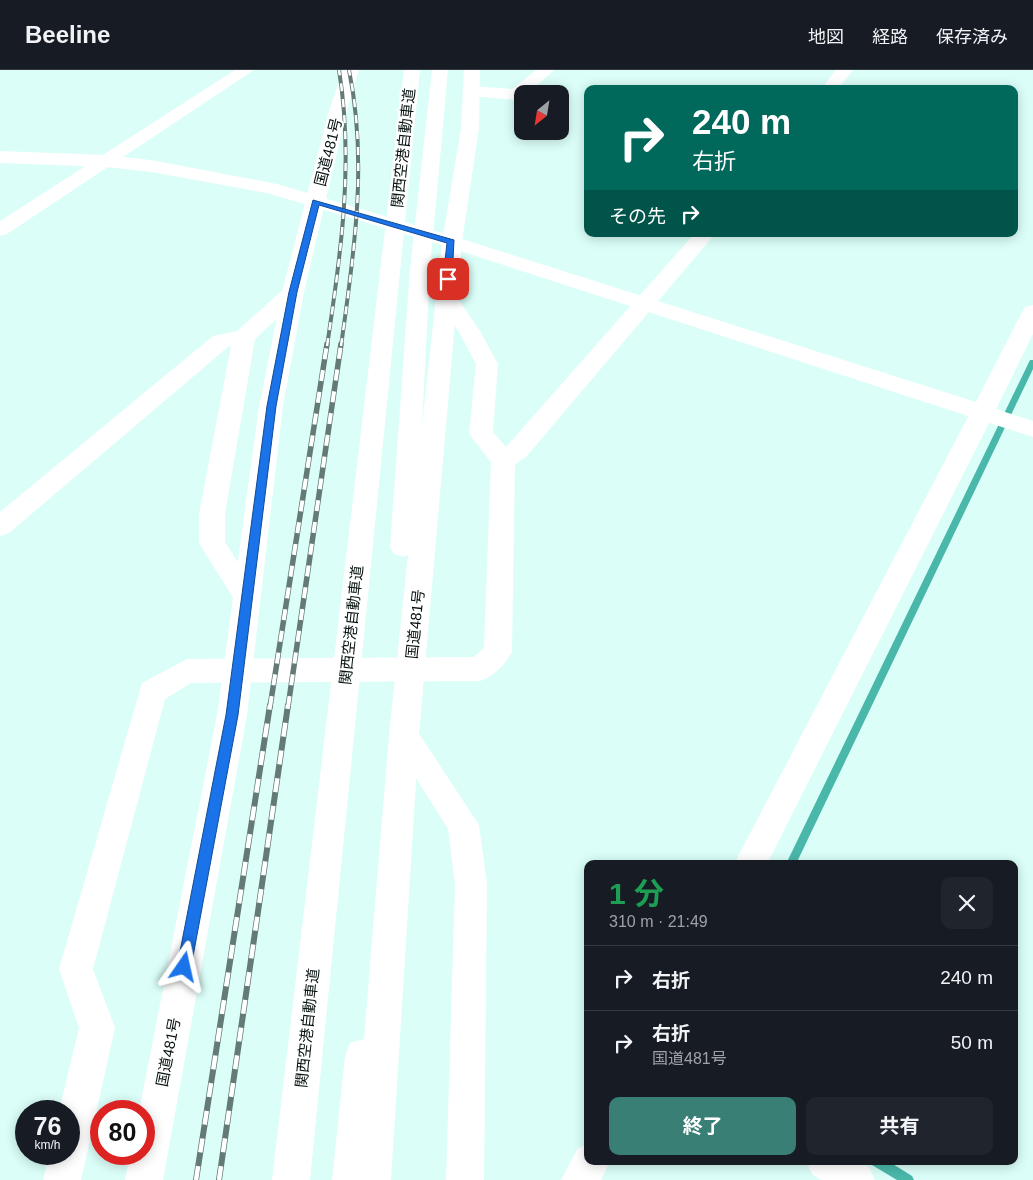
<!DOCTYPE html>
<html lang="ja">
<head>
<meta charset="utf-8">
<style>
  :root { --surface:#171b24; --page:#20242c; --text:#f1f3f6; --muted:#9ea1a6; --line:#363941; --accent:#397f76 }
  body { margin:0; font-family:Helvetica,"Noto Sans JP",sans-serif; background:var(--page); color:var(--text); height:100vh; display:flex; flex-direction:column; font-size:19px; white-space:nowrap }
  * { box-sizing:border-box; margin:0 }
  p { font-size:16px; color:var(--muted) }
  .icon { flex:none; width:28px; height:28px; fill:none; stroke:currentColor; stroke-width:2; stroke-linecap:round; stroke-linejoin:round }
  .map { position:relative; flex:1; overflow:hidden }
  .drawer { position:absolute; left:584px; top:790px; width:434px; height:305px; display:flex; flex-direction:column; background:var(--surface); border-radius:10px; box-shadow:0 2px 12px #0003 }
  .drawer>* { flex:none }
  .banner { position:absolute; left:584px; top:15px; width:434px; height:152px; border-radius:10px; box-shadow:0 2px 12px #0003; background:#00695c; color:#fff; overflow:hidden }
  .needle { width:32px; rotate:210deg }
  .fabs { position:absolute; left:514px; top:15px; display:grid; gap:10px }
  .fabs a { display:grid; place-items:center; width:55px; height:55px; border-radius:10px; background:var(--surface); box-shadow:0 2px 12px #0003; font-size:25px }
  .speed { position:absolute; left:15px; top:1030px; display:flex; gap:10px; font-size:25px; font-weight:700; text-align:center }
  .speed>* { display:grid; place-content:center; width:65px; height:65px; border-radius:50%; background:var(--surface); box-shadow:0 2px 12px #0003; line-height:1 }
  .speed small { font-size:12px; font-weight:400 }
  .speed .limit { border:8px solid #d22; background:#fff; color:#111 }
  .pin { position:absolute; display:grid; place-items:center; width:42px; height:42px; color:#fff; margin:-21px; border-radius:10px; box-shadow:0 2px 8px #0006 }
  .me { position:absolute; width:55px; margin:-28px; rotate:11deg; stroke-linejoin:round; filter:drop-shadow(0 0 4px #0008) }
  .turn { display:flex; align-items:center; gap:18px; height:105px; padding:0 25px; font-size:22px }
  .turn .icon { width:65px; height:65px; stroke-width:2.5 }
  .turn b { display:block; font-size:35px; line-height:42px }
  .then { display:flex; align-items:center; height:48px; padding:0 25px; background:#0003; gap:10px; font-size:19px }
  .round { display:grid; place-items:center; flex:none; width:52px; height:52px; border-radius:10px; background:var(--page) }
  .overview { display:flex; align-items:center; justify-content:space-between; height:85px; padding:0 25px }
  h1 { font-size:30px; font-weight:700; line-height:38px; color:#1e9e55 }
  .button { display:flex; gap:10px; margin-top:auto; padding:10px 25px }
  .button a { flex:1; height:58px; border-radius:10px; background:var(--accent); color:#fff; font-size:20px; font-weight:700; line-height:58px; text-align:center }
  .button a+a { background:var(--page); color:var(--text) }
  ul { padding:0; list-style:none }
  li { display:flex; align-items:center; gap:15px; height:65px; padding:0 25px; border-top:1px solid var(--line) }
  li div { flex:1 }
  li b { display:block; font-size:19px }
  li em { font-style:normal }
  header { display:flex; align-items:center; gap:30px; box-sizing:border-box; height:70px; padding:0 25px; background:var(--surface); border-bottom:1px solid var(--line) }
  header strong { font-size:24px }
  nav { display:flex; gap:28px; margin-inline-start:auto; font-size:18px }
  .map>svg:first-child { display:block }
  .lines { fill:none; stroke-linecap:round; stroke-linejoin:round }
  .stream { fill:#49b7aa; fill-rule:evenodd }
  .street { fill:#fff; fill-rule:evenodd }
  .secondary { fill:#fff; fill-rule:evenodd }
  .highway { fill:#fff; fill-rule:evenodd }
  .rail-far2-casing { stroke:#647a76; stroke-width:4 }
  .rail-far1-casing { stroke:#647a76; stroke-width:5.5 }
  .rail-casing { stroke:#647a76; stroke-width:6 }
  .rail-far2 { stroke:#fff; stroke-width:2.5; stroke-dasharray:8; stroke-linecap:butt }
  .rail-far1 { stroke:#fff; stroke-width:4; stroke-dasharray:11; stroke-linecap:butt }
  .rail { stroke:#fff; stroke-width:4.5; stroke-dasharray:14; stroke-linecap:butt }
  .route { fill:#1a73e8; stroke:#114b97 }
  .labels { text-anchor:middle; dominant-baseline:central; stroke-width:4.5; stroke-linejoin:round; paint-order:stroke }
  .street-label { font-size:15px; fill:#071311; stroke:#fff }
</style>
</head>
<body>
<header>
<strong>Beeline</strong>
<nav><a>地図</a><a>経路</a><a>保存済み</a></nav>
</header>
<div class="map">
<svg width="1033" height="1110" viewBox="0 0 1033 1110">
  <rect width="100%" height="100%" fill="#dbfef8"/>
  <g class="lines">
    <path class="stream" d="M1030,290H1033V299L796,794H786Z
      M870,1091H888L912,1106L914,1110H897L872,1095Z"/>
    <path class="street" d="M235,0H254L7,164L0,166V151Z
      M536,0H554L528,24H522V29L516,30L471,26L465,25L462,21L465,17L471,16L512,19Z
      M836,0H853L838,19H821Z
      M694,164H715L526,387L515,394L512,582C505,595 494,606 480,611L191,613L165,629L93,899L115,958L81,1110H43L49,1084H69V1041H59L79,958L59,899L142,613L187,589L474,587L484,578L491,392L469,364L476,294L459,262L435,228L438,223L446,221L454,223L480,261L498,294L493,362L506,377Z
      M293,216L300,217L304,222L300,227L255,269L225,444V472L260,527L257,534L247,538L237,534L199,473V444L231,276L228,277L9,463L0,466V442L213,266L237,261L286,217Z
      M982,335L990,337L994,343L767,794H734L970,343L974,337Z
      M404,652L414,656L479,755L487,814L484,1110H446L455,814L448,759L389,665L394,656Z
      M588,1074V1091H610L601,1110H561L578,1078Z
      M806,1091H861L869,1097L875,1110H821L812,1104Z"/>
    <path class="secondary" d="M0,81L106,85L151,90L277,114L459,168L976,332L1022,242L1025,237L1033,235V264L996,339L1033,351V367L445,176L267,123L151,102L106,97L0,93Z"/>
    <path class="highway" d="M343,0H359L346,44L304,222L283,336L247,645L163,1110H125L130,1084H144V1041H139L217,645L259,336L282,222L328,44Z
      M404,0H420L310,1110H272Z
      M432,0H448L430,199L422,356L442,172L461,58L464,0H480L479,58L462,172L419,665L391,1110H332L345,986L350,973L364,969L389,665L408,485L403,487L394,484L390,477L410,199Z"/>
    <defs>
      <path id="rail-far2" d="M327,276C341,184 354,92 339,0
        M341,276C354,184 368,92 349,0"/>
      <path id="rail-far1" d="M270,637L327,274
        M288,637L341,274"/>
      <path id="rail" d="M196,1110L270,635
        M219,1110L288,635"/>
    </defs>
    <use href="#rail-far2" class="rail-far2-casing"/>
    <use href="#rail-far1" class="rail-far1-casing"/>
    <use href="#rail" class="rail-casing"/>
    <use href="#rail-far2" class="rail-far2"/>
    <use href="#rail-far1" class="rail-far1"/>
    <use href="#rail" class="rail"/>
  </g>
  <path class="route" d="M313,130L454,170L452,209L448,212L443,209L447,173L319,135L297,222L276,336L238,645L191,897L189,902L184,904L179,902L177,897L226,645L267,336L289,222Z"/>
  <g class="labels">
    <g class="street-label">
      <text transform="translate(403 78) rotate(-84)">関西空港自動車道</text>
      <text transform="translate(328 82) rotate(-76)">国道481号</text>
      <text transform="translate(415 554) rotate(-84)">国道481号</text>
      <text transform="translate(351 555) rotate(-84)">関西空港自動車道</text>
      <text transform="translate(307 958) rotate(-84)">関西空港自動車道</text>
      <text transform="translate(168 982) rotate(-79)">国道481号</text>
    </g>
  </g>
</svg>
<div class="fabs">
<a><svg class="needle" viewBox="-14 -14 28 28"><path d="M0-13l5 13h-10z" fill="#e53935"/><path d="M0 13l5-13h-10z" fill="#9ea1a6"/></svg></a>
</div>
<div class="speed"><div>76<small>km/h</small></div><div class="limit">80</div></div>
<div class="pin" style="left:448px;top:209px;background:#d93025"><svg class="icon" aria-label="arrive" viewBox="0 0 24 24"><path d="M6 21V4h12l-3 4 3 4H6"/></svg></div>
<svg class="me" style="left:184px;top:897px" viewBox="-20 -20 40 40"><path d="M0-17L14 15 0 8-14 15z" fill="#1a73e8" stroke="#fff" stroke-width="4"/></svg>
<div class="banner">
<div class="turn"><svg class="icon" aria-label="right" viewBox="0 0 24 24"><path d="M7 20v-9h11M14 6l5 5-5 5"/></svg><div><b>240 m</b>右折</div></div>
<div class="then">その先<svg class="icon" aria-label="right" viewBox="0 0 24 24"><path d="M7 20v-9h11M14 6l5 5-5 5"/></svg></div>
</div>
<section class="drawer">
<div class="overview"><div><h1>1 分</h1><p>310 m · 21:49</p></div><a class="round"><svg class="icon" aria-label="close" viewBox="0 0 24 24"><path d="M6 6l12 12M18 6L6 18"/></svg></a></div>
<ul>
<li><svg class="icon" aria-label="right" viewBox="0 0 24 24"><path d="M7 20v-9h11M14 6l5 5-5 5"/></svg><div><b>右折</b></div><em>240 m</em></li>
<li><svg class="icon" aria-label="right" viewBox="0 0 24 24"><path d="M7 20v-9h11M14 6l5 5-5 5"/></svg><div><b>右折</b><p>国道481号</p></div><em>50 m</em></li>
</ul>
<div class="button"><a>終了</a><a>共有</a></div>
</section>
</div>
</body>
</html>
